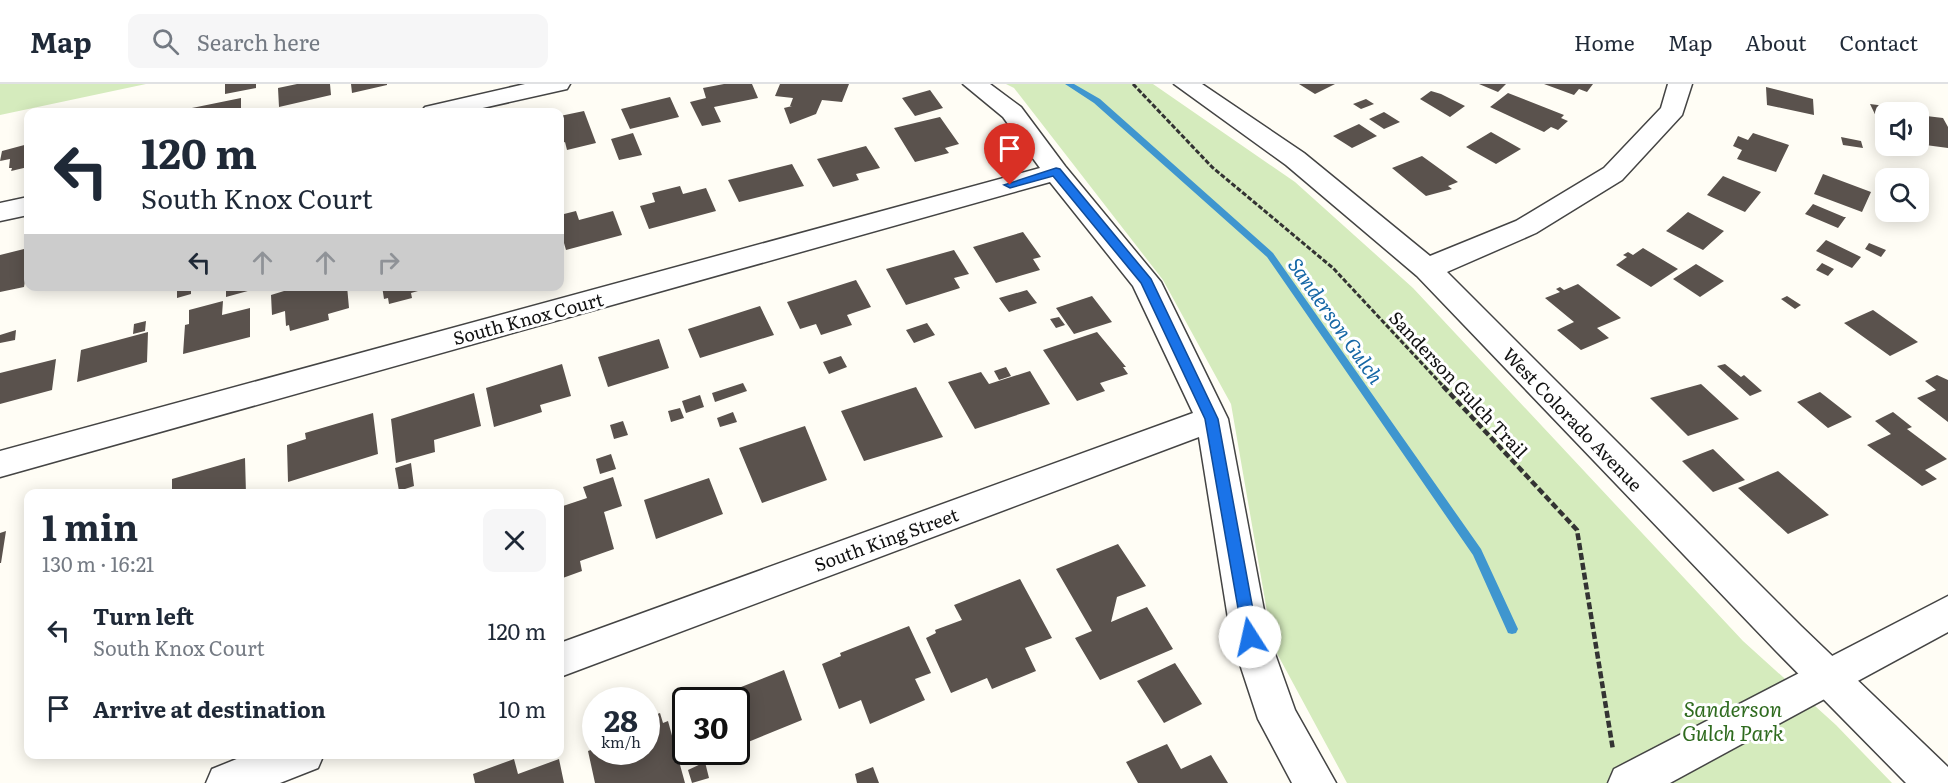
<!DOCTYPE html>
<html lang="en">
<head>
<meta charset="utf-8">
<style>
  :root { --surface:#fff; --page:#f6f6f7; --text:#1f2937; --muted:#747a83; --line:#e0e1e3 }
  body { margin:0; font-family:Literata,serif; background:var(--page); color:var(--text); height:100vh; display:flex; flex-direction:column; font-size:22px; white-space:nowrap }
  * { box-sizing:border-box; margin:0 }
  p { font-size:20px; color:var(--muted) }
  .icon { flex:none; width:33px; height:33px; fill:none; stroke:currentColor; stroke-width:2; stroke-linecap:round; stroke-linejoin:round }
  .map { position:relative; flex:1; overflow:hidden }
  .side { position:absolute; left:24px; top:405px; width:540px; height:270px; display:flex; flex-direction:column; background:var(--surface); border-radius:12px; box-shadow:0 3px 15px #0003 }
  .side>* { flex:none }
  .top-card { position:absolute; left:24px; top:24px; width:540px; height:183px; border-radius:12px; box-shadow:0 3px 15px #0003; background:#fff; color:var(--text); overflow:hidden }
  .buttons { position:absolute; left:1875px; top:18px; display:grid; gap:12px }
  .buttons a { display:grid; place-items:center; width:54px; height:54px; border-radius:12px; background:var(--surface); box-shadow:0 3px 15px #0003; font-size:30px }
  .speed { position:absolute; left:582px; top:603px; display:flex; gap:12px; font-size:30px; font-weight:700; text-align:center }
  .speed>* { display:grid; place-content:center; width:78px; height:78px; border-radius:50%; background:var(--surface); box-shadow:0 3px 15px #0003; line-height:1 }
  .speed small { font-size:15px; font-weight:400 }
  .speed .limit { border:3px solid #111; border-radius:9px; background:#fff; color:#111 }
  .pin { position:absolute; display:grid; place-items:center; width:51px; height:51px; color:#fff; margin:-62px -26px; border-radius:50% 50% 50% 0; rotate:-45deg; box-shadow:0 0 6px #0007 }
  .pin .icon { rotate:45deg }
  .me { position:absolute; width:66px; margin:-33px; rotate:350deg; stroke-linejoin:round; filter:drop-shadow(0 0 4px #0008) }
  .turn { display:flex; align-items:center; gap:21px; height:126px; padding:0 18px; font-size:27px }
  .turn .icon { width:78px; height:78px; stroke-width:2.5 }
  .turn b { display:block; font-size:42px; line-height:51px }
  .lanes { display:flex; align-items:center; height:57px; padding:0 18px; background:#0003; justify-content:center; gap:30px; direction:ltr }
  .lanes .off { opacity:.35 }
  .round { display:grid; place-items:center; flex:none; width:63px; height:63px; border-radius:12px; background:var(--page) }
  .overview { display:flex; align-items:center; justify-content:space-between; height:102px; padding:0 18px }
  h1 { font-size:36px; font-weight:700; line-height:45px }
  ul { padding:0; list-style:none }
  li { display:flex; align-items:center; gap:18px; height:78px; padding:0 18px }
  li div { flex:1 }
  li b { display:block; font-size:22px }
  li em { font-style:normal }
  header { display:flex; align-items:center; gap:36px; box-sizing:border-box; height:84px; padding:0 30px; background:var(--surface); border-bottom:2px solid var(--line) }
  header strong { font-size:28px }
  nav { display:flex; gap:33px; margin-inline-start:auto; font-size:21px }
  .search { width:420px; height:54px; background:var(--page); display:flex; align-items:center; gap:15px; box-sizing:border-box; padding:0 21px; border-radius:12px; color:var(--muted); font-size:22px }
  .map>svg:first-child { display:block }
  .green { fill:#d5ebbd }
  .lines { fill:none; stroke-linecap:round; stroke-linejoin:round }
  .stream { fill:#3f96cf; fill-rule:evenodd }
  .building { fill:#5a524d }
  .minor-casing { stroke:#444; stroke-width:3 }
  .tertiary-casing { stroke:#444; stroke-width:3 }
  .path-far1 { stroke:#333; stroke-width:3; stroke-dasharray:5 2; stroke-linecap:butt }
  .path { stroke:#333; stroke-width:4.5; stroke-dasharray:7 3; stroke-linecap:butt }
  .minor { fill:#fff; fill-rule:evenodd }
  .tertiary { fill:#fff; fill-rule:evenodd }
  .route { fill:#1a73e8; stroke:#114b97; stroke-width:1.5 }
  .labels { text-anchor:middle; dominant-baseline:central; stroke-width:6; stroke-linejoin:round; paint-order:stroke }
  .street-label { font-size:18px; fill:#111; stroke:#fff }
  .water-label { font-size:20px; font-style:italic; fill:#1768a6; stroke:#fff }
  .near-park-label { font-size:21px; font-style:italic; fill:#2f6b1f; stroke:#fff }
</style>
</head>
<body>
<header>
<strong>Map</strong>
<div class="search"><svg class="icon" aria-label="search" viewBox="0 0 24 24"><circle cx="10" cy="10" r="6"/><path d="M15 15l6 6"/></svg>Search here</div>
<nav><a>Home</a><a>Map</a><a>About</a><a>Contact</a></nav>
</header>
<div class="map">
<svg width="1948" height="699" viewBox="0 0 1948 699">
  <rect width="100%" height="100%" fill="#fffdf5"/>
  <path class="green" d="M0,0H146L0,31Z
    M1006,0H1153L1295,98L1413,204L1743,557L1836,641L1892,699H1347L1273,562L1231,320L1163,196L1014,4Z"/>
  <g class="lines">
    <path class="stream" d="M1065,0H1074L1100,15L1273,169L1481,465L1518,545L1516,549L1512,550L1508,549L1473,471L1267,173L1094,19Z"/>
  </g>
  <path class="building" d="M225,0H256V4L225,10Z
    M297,0H330L331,11L279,23L278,4Z
    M351,0H387V1L352,9Z
    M724,0H752L758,14L714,23L721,38L702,42L690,18L706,14L703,4Z
    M780,0H849L842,18L822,16L816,30L790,40L784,24L792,22H790L793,14L775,12Z
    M1299,0H1335L1315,10Z
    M1479,0H1506L1498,8Z
    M1544,0H1593L1587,8L1579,5L1574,11Z
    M1766,3L1813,15L1814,31L1767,21Z
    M930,6L943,24L915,32L902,14Z
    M1431,7L1441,10L1465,22L1450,33L1420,15Z
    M1508,9L1564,31L1561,34L1568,37L1558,46L1551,43L1544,48L1490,23Z
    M670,13L679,33L630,45L621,25Z
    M241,14V28H187V25Z
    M1366,15L1374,20L1361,25L1353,20Z
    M1870,20L1916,26L1917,28H1886V53Z
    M584,27L596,59L567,66L565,58L560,60V32Z
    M1384,28L1400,38L1384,45L1369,35Z
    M1918,31L1943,34L1948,43V64L1918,60Z
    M940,33L959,60L945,64L949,69L915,78L894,44Z
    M1359,40L1377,52L1352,64L1333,52Z
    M1491,48L1521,65L1496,80L1466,63Z
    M633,49L642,71L619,76L611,55Z
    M1753,49L1789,61L1776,88L1737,75L1742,66L1733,62L1738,52L1748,56Z
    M1841,53L1861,57L1863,64L1843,61Z
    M28,60V83L11,87L12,84H9L10,75L0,77L2,67Z
    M866,62L880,84L856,90L859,96L833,103L817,75Z
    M1422,72L1458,98L1448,102L1452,105L1426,112L1392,84Z
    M792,80L804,102L739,118L728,96Z
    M1823,90L1871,108L1862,128L1814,110Z
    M1723,92L1761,108L1745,128L1707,111Z
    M680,102L683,110L706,104L716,127L649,145L640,122L655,118L652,109Z
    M1813,120L1844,133H1846L1838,144L1805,130Z
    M576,127L579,136L613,127L622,151L566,166L560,145V131Z
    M1688,128L1724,147L1703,166L1666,147Z
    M1023,148L1041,173L1033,175L1040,186L996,199L973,163Z
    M1826,156L1861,173L1852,184L1816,167Z
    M1869,159L1886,166L1881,173L1865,165Z
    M28,164V189H26L24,203L0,208V171Z
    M1643,164L1678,185L1651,203L1616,181L1627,173L1623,171L1628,168L1633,171Z
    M954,166L969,190L954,194L960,204L906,221L886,185Z
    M1822,179L1834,185L1828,192L1816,186Z
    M1696,180L1724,197L1700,213L1673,195Z
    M856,196L871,223L847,231L852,241L821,251L816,240L800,245L787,218Z
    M1578,200L1621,234L1597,244L1609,254L1581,266L1557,246L1574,238L1545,214L1560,208L1556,205L1560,203L1564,206Z
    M177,202H191V210L177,214Z
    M226,202H262V203L226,213Z
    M284,202H347L349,224L328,230L329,236L290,247L289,241L286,242L285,227L272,231L271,211L284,207Z
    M382,202H431L432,203L411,209L412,214L389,220L388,214L384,215Z
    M1027,206L1037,219L1009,228L999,214Z
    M1092,212L1112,238L1074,250L1056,224Z
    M1787,212L1801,221L1795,225L1781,215Z
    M223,217L222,231L250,224V253L183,270L185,241L189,240V226Z
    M760,222L774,251L700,274L688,245Z
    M1873,226L1918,258L1890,272L1844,239Z
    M1059,233L1065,241L1056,244L1050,235Z
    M146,237L145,247L133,250L134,240Z
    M927,239L935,251L914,259L906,246Z
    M16,246L15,256L0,259V251Z
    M148,248L147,278L77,298L81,266Z
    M1097,248L1126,283H1123L1128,290L1100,299L1105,307L1077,317L1043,266Z
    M659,255L669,284L608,303L598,273Z
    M841,272L847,283L829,290L823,278Z
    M56,275L52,306L0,320V289Z
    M562,280L571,312L540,321L542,328L494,343L486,304Z
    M1725,280L1741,293L1744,291L1762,307L1750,312L1717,282Z
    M1006,283L1011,292L999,296L994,287Z
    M1030,287L1050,320L975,345L948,298L981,288L989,300Z
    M1937,291L1948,296V338L1917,314L1936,306L1925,297Z
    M743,299L747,307L715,318L712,309Z
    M1701,300L1739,335L1688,352L1650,314Z
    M916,303L943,353L864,377L841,327Z
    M1820,308L1852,333L1828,344L1797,318Z
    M474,309L481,342L434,356L435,368L396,379L391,335Z
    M700,311L704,323L686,329L682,317Z
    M680,324L684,334L671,338L668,327Z
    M733,328L737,338L720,343L717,334Z
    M1893,328L1912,343L1907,345L1947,375L1925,386L1937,395L1922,402L1867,361L1891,350L1875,337Z
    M373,329L378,370L288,398L287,361L306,355L305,349Z
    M623,337L628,351L614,355L610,341Z
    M805,342L827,396L762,419L739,364Z
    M1713,365L1745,396L1713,408L1682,377Z
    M611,370L616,385L600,390L596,375Z
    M245,374L246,410H172V395Z
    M411,379L414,402L399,407L395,384Z
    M1778,387L1829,431L1788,450L1738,404Z
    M613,393L622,422L604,428L614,465L580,477L582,487L560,495V423L587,414L583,403Z
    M709,394L723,430L656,455L644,416Z
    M6,447L1,479H0V449Z
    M1118,460L1146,502L1117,513L1111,538L1147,523L1173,565L1100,596L1075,554L1092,547L1056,485Z
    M1020,495L1052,554L1025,564L1036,587L992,605L987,594L951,609L926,554L936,549L935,546L962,536L954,521Z
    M909,542L931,589L915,595L925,616L870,640L861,616L839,625L822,580L841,572L840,569Z
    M1175,579L1202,620L1164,639L1137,597Z
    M784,586L802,636L736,663V616H708Z
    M660,629L663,639L668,637L685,699H595L588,667L596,664V668H646V634Z
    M1167,660L1181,685L1211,671L1228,699H1138L1126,678Z
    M514,675L518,690L559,675L564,699H475L473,690Z
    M705,678L709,694L692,699L688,686Z
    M873,683L879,699H857L855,690Z"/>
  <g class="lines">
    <defs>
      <path id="minor" d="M525,0H570L567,5L465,28H421L425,23Z
        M963,0H990L1021,23L1065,82L1161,198L1228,335L1269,553L1295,626L1336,699H1292L1258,635L1231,553L1199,353L560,593V559L1193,329L1133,202L1050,98L0,393V367L1040,84L1003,33Z
        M1174,0H1202L1304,69L1430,172L1516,137L1604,84L1661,24L1668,0H1692L1682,31L1622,96L1536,149L1447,188L1801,542L1948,683V699H1906L1775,566L1417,192L1286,81Z
        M28,113V131L0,137V119Z
        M249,670H324L318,684L280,699H206L212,685Z"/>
      <path id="tertiary" d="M1948,512V548L1670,699H1608L1614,685Z"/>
    </defs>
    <use href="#minor" class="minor-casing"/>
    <use href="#tertiary" class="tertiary-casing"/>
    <path class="path-far1" d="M1133,0L1212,83L1333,184L1444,303"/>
    <path class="path" d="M1443,302L1577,446L1613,666"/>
    <use href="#minor" class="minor"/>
    <use href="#tertiary" class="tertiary"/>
  </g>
  <path class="route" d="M1056,84L1060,85L1151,195L1218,335L1258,553L1256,558L1250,560L1245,558L1243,553L1205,335L1141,199L1053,92L1010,104L1004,101Z"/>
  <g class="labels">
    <g class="street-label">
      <text transform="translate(528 234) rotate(-15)">South Knox Court</text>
      <text transform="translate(1459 300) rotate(47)">Sanderson Gulch Trail</text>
      <text transform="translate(1573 335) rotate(46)">West Colorado Avenue</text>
      <text transform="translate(886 455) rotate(-20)">South King Street</text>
    </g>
    <g class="water-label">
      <text transform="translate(1337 236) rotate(55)">Sanderson Gulch</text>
    </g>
    <g class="near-park-label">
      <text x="1733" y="623">Sanderson<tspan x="1733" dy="24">Gulch Park</tspan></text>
    </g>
  </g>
</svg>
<div class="buttons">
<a><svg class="icon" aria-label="sound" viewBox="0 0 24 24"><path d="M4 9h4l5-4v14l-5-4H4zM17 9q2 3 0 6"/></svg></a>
<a><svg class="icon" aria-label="search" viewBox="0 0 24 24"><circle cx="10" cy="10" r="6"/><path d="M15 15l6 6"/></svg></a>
</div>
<div class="speed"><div>28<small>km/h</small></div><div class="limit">30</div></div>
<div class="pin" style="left:1010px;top:101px;background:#d93025"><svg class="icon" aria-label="arrive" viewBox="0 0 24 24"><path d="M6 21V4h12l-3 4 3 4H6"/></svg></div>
<svg class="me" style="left:1250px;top:553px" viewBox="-20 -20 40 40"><circle r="19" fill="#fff"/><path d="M0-13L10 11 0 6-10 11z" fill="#1a73e8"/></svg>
<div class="top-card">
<div class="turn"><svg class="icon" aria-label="left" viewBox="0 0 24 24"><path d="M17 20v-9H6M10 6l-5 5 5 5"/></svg><div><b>120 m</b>South Knox Court</div></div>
<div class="lanes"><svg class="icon" aria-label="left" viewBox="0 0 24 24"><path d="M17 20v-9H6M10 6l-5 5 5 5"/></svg><svg class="icon off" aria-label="ahead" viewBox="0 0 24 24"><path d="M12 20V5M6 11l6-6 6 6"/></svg><svg class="icon off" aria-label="ahead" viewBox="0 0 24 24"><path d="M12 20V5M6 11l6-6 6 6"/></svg><svg class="icon off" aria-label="right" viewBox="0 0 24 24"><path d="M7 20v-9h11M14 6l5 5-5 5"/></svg></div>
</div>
<section class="side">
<div class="overview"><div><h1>1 min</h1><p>130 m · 16:21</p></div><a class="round"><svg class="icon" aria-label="close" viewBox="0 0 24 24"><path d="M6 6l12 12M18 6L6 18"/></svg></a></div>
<ul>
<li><svg class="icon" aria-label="left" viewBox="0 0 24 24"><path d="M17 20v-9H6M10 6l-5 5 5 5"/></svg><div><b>Turn left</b><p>South Knox Court</p></div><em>120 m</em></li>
<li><svg class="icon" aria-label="arrive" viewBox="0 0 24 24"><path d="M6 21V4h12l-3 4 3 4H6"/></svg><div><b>Arrive at destination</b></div><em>10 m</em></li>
</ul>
</section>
</div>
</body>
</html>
